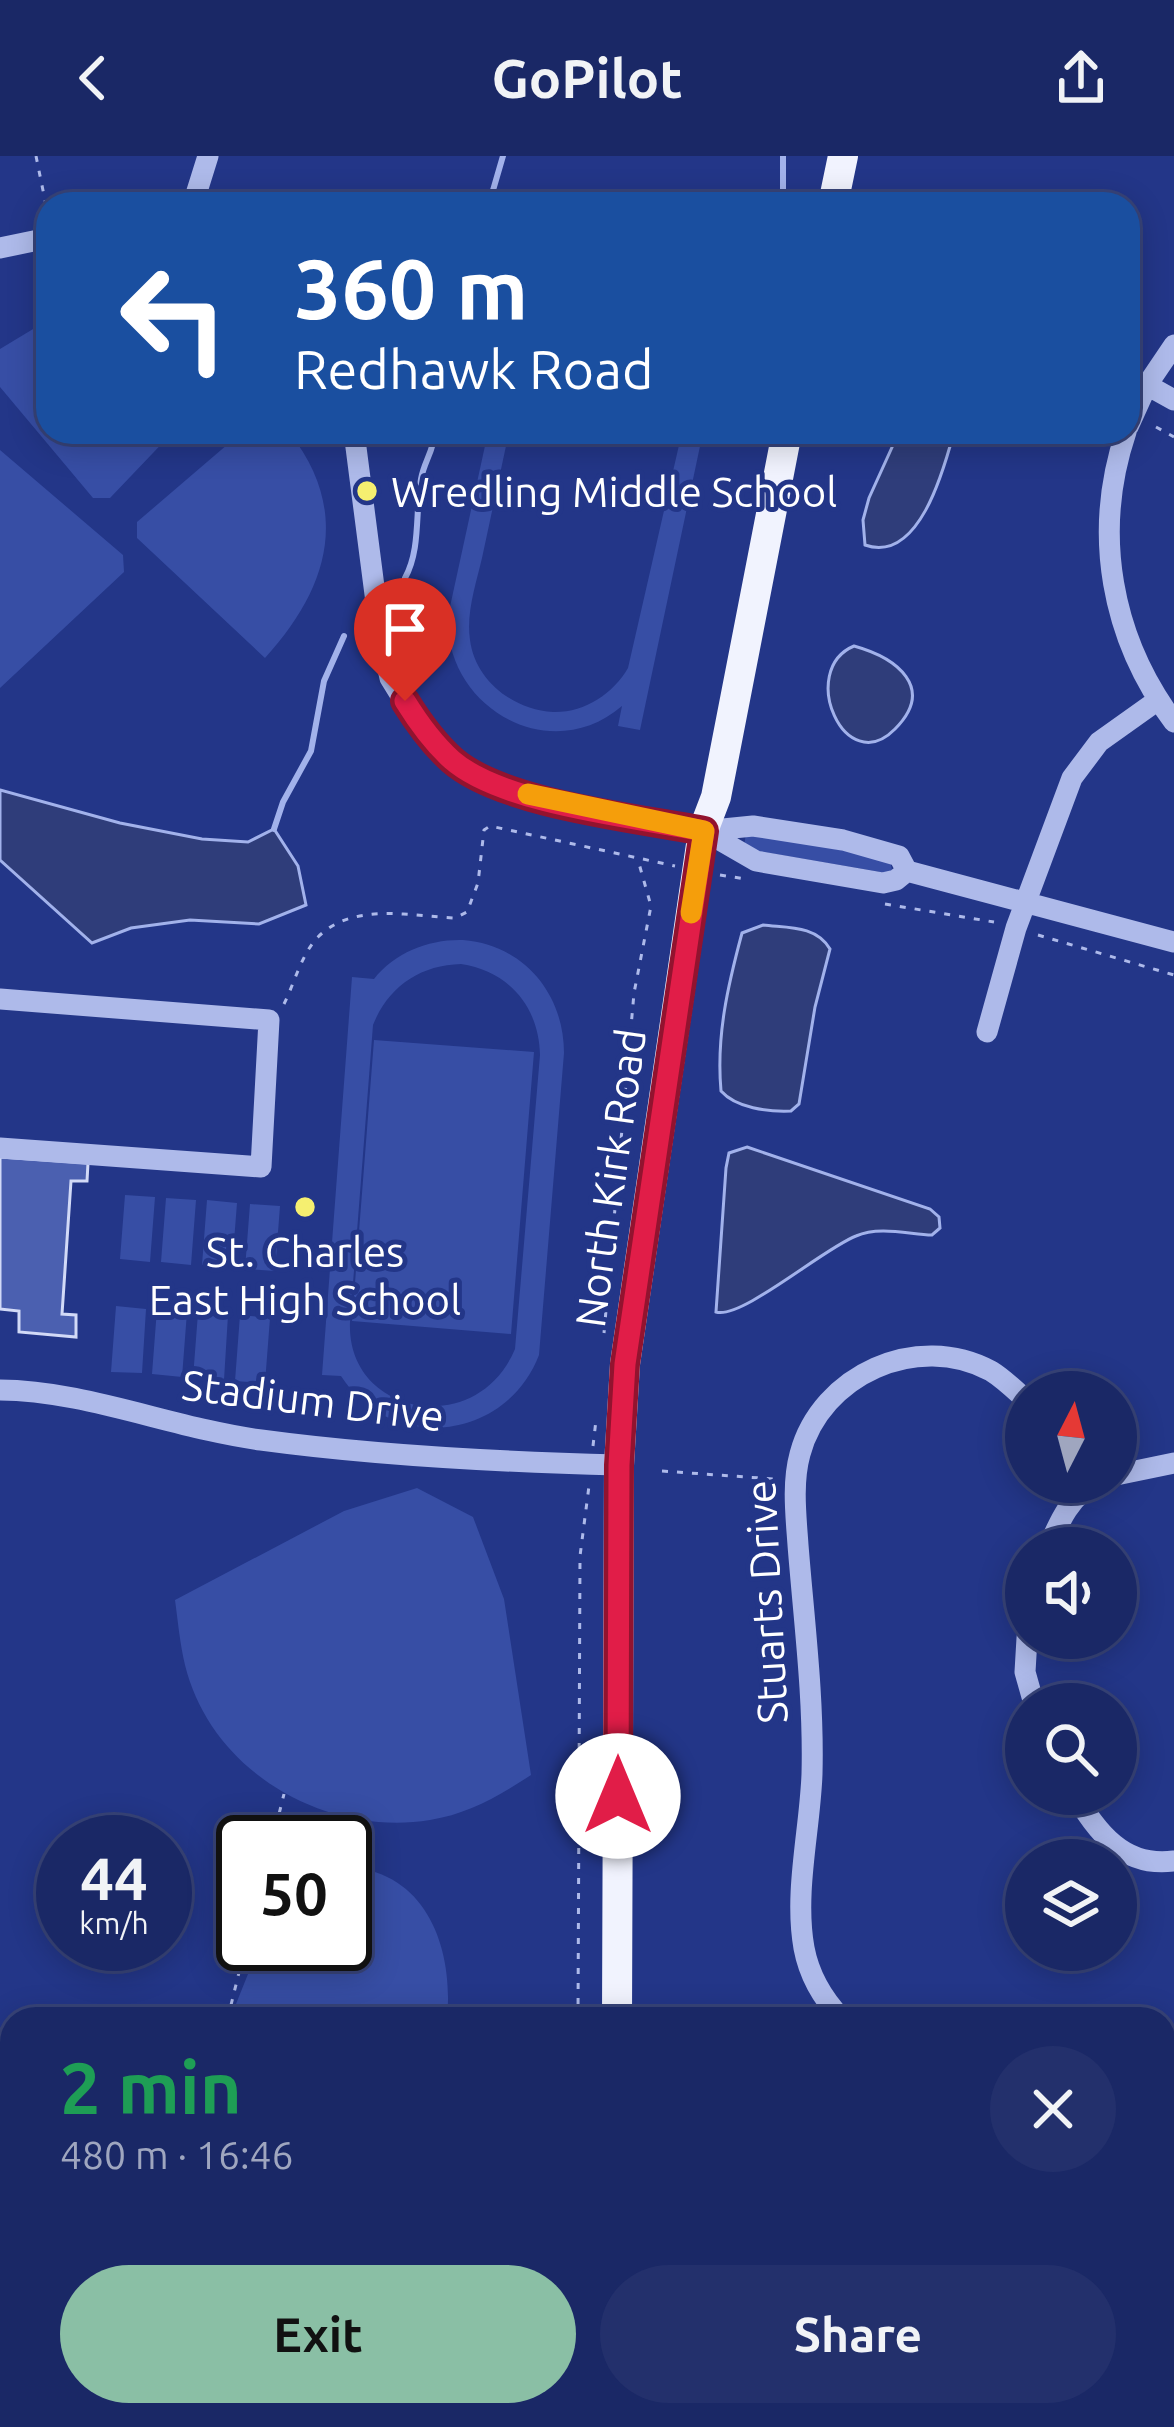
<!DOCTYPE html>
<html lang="en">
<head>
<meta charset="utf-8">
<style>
  :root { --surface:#1a2866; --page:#23306c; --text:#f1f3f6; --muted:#9fa6bf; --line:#38447a; --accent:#8abfa5 }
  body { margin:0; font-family:Ubuntu,sans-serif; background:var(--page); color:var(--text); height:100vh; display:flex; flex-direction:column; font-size:45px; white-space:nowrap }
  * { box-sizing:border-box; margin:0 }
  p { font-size:39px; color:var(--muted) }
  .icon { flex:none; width:66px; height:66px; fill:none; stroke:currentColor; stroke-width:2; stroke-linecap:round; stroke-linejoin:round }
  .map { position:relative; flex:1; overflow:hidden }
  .drawer { position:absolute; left:0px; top:1851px; width:1176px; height:420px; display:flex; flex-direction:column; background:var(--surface); border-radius:36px 36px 0 0; box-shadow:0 6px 30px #0003,0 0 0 3px var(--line) }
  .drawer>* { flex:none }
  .guide { position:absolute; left:36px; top:36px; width:1104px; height:252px; border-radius:36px; box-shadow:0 6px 30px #0003,0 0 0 3px var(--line); background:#1a4fa0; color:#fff; overflow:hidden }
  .needle { width:78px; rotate:6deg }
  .fabs { position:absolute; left:1005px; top:1215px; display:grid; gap:24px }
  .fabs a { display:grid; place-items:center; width:132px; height:132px; border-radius:50%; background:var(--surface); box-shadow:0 6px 30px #0003,0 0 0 3px var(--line); font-size:60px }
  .speed { position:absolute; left:36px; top:1659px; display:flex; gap:24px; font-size:60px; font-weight:700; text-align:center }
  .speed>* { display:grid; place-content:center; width:156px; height:156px; border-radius:50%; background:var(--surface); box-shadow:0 6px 30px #0003,0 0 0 3px var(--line); line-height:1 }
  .speed small { font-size:30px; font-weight:400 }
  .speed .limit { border:6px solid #111; border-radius:18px; background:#fff; color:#111 }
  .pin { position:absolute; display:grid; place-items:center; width:102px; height:102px; color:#fff; margin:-123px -51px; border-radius:50% 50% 50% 0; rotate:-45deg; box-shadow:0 0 12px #0007 }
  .pin .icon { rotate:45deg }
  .me { position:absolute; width:132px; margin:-66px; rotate:0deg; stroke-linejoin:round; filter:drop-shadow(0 0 9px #0008) }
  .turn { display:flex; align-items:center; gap:42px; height:252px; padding:0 60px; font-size:54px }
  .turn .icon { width:156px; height:156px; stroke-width:2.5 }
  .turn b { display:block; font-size:84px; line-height:102px }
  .round { display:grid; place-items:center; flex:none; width:126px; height:126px; border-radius:63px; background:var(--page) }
  .head { display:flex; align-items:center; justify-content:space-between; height:204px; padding:0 60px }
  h1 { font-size:72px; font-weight:700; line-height:90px; color:#1e9e55 }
  .button { display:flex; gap:24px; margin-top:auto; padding:24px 60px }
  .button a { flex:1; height:138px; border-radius:72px; background:var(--accent); color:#111; font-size:48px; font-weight:700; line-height:138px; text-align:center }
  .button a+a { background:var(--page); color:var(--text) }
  header { display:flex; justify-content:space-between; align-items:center; height:156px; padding:0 60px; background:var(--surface); font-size:54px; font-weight:700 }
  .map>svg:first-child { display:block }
  .green { fill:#374ea5; fill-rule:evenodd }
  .water { fill:#2f3d7a; stroke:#a2b2eb; stroke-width:3 }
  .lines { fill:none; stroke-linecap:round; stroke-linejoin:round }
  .stream { stroke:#a2b2eb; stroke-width:6 }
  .building { fill:#4b60b0; stroke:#d2daf7; stroke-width:3 }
  .path { stroke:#aebaea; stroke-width:3; stroke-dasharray:6 9; stroke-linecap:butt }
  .minor { stroke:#aebaea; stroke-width:21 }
  .major { stroke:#f1f3fe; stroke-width:30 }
  .route-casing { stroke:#92132f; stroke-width:30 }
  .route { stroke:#e11d48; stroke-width:21 }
  .slow { stroke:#f59e0b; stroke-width:21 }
  .poi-dot { fill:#f5ef70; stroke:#233688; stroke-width:4.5 }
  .labels { text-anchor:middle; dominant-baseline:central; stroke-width:10; stroke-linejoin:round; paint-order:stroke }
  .poi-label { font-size:42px; fill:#fff; stroke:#233688; text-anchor:start }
  .street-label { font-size:42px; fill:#fff; stroke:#233688 }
</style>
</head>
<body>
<header><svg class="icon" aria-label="back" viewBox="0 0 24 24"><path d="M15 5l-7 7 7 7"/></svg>GoPilot<svg class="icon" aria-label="share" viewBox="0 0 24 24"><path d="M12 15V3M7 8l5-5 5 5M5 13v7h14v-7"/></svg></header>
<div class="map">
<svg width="1174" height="2271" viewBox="0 0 1174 2271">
  <rect width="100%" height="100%" fill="#233688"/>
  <path class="green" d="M48,164V276H173L110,342H93L0,231V193Z
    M242,276H289C352,356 328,433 265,502L137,382V366Z
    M488,276H509C500,318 491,360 482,402C476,428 466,457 470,484C475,524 513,554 553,556C584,557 613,538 628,512L682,276H703L640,574L618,570L622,550C550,612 444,551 448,460Z
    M0,294L123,399L124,416L0,532Z
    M746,677L880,701L890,704L892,714L886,717L751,694L744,691Z
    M463,784C524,789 564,838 564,897L539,1199C506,1285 391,1298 341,1220L322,1219L352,821L374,823C395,796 430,783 463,784ZM461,808C508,815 539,850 540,899L515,1193C477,1284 346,1260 350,1166L373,869C388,831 420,809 461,808Z
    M374,884L534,896L511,1178L352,1165Z
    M125,1039L155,1041L150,1106L120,1103Z
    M166,1042L196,1044L191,1109L161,1106Z
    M207,1044L237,1047L232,1111L202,1109Z
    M250,1048L280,1050L275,1115L245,1113Z
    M116,1150L146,1153L142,1217L111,1216Z
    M157,1153L187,1156L182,1221L152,1218Z
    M198,1157L228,1159L224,1224L193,1222Z
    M240,1159L270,1162L265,1227L235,1225Z
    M417,1332L473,1361L504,1443L531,1619C499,1640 468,1658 430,1664C324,1681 211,1615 185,1509C180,1488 178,1466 175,1444L344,1355Z
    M345,1711C427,1714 454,1793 447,1863H230L260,1788H345Z"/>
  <path class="water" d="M899,276H954C944,313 919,408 865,389L863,364L869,342Z
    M854,490C897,502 936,532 895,573C845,624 797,514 854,490Z
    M0,634L120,667L202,683L248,686L274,673L298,710L306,749L259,768L190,764L131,772L92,787L0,704Z
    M763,769C787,772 816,769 830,793L815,851L799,948L791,955C768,956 736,952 721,935C716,880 728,829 742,777Z
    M747,991L930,1053L939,1061L940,1072L932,1079C908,1078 879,1070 856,1080C824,1092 741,1164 716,1156L726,1012L729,997Z
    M1174,1997V2156L1164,2148V2004Z"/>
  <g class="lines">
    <path class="stream" d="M489,48L503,0
      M783,48V0
      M405,422C421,393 415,356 421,323C424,306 434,294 435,276
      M274,673L283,646L311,595L324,525L344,480"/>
  </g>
  <path class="building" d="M0,1001L88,1007L87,1025H71L62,1158L76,1159V1181L19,1176V1155L0,1153Z
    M1092,2259L1160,2271H1090Z
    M115,2261L157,2271H112Z"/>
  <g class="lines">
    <path class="path" d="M36,0L48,59
      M1156,271L1174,281
      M720,719L746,723
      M885,748L994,766
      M1038,779L1174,819
      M284,848C294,828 302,797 318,781C353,746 411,760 455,762L467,756L478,727L484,674L490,670L675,710
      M604,1177L634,837L651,750L638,704
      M593,1290L596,1264
      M662,1315L774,1323
      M272,1686L284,1638
      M231,1849L246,1788
      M578,1863L580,1400L589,1330
      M555,2271L557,2259"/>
    <path class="minor" d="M193,48L208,0
      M0,92L48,82
      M1147,229L1174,244
      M1128,271L1147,229L1174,189
      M354,276L380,477L390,522L419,569L454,606L500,630L557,646L703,675L753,670L843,684L899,700L907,715L1174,786
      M1126,276C1092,377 1111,482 1174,566
      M704,675L756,705L883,727L896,724L907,715
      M0,843L269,864L261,1011L0,992
      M987,876L1016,772L1072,622L1099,586L1158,544
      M0,1234C83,1234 176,1273 261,1284C379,1300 500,1306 619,1309
      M1116,1319L1174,1307
      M1048,1392C1059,1366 1071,1338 1098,1326
      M1027,1482L1025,1516L1034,1548
      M1074,1638C1098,1676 1123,1712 1174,1705
      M842,1863C823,1843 809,1819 804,1792C794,1736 810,1674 812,1618C814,1542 804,1465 798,1389C796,1360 792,1327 800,1298C821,1219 917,1175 991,1215C1004,1223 1015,1234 1026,1244
      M1164,1938L1174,1931
      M1164,2191L1174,2195
      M0,2202L12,2199
      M1164,2253L1174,2254
      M1,2271L45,2259
      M74,2271L77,2259
      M194,2271L197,2259
      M265,2271L266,2259
      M1063,2271L1066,2259"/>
    <path class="major" d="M833,48L843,0
      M617,1863L619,1309L625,1208L703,675L716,641L787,276
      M616,2259V2271"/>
  </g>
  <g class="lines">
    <defs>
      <path id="route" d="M405,545C418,566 433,587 452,604C502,648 637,662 704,675L625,1208L619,1309L618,1640"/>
    </defs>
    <use href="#route" class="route-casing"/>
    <use href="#route" class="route"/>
    <path class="slow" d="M528,638L704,675L691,757"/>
  </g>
  <g class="poi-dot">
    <circle cx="367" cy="335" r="12"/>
    <circle cx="305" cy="1051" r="12"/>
  </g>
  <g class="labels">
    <g class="poi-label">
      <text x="391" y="335">Wredling Middle School</text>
      <text x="305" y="1095" text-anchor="middle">St. Charles<tspan x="305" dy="48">East High School</tspan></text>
    </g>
    <g class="street-label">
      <text transform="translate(610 1022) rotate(-82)">North Kirk Road</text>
      <text transform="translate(313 1244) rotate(7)">Stadium Drive</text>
      <text transform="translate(766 1446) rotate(-93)">Stuarts Drive</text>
    </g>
  </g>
</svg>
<div class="fabs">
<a><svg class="needle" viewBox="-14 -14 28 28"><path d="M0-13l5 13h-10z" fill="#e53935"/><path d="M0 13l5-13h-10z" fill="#9fa6bf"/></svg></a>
<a><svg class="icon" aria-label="sound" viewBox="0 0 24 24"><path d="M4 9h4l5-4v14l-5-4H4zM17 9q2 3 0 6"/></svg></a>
<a><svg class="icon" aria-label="search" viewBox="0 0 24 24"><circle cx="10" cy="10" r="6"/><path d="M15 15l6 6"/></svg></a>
<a><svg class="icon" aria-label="layers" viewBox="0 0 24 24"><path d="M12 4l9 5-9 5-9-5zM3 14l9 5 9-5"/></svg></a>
</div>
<div class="speed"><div>44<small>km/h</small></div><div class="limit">50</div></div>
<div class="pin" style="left:405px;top:545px;background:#d93025"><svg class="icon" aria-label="arrive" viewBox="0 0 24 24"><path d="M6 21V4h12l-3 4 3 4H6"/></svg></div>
<svg class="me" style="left:618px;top:1640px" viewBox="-20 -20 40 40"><circle r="19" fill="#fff"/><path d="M0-13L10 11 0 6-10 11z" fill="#e11d48"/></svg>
<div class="guide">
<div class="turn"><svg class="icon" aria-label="left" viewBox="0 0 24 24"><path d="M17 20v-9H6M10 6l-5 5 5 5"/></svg><div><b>360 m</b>Redhawk Road</div></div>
</div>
<section class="drawer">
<div class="head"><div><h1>2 min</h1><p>480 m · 16:46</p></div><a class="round"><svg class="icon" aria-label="close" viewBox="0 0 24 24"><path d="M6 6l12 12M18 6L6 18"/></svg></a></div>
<div class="button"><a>Exit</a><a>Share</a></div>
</section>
</div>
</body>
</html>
